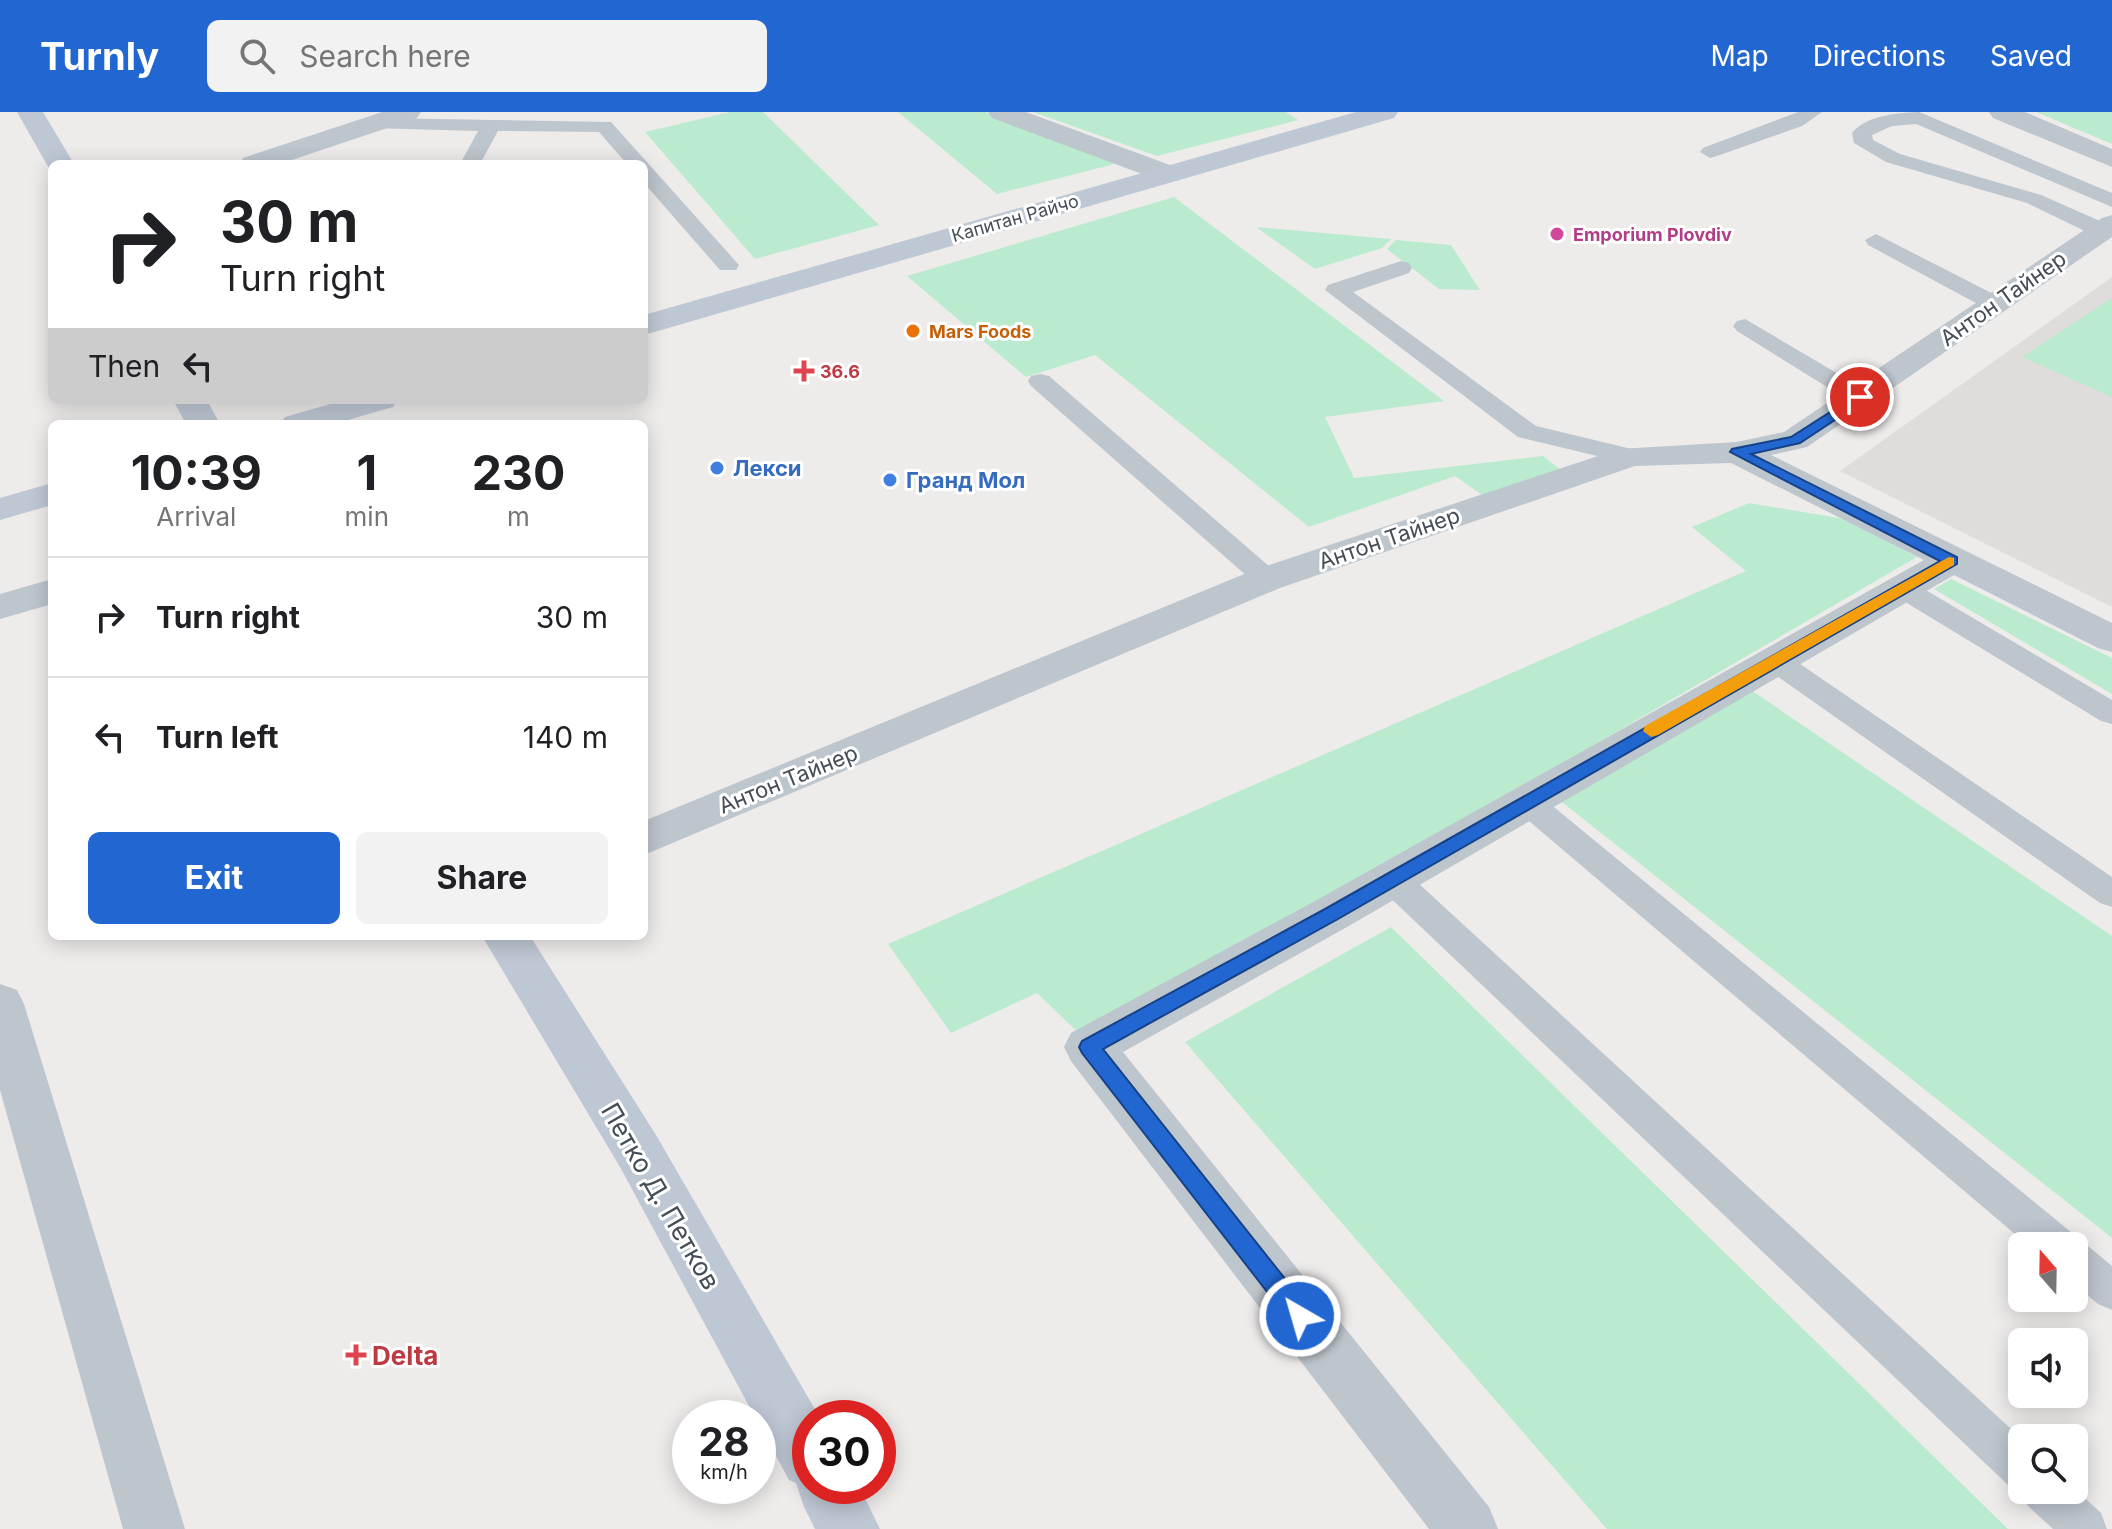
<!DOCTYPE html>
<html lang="en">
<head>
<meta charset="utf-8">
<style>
  :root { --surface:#fff; --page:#f2f2f2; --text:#202124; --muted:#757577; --line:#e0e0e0; --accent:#2266d1 }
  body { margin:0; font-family:Inter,sans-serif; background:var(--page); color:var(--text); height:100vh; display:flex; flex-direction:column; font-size:30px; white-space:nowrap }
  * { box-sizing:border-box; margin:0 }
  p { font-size:26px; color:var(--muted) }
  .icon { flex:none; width:44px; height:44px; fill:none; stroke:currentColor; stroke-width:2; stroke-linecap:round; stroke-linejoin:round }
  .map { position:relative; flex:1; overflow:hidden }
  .drawer { position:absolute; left:48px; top:308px; width:600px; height:520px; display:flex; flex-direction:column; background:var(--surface); border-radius:12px; box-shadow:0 4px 20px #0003 }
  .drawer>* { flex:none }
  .top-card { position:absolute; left:48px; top:48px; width:600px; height:244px; border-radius:12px; box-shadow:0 4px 20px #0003; background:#fff; color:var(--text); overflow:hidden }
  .needle { width:52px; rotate:340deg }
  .controls { position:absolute; left:2008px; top:1120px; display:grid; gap:16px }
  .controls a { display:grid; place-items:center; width:80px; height:80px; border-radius:12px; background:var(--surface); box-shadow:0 4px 20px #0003; font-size:40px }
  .speed { position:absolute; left:672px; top:1288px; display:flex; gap:16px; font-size:40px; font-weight:700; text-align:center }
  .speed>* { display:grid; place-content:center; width:104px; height:104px; border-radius:50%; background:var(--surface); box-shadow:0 4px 20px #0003; line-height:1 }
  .speed small { font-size:20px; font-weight:400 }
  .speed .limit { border:12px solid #d22; background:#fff; color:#111 }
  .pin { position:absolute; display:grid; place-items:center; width:68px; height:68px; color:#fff; margin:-34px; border:4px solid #fff; border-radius:50%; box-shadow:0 2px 8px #0007 }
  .me { position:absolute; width:88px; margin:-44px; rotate:322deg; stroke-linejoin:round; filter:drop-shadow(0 0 6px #0008) }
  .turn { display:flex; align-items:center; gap:28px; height:168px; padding:0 40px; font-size:36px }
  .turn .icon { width:104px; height:104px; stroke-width:2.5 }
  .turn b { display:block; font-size:56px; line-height:68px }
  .then { display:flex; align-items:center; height:76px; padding:0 40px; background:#0003; gap:16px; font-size:30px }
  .eta { display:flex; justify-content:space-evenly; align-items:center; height:136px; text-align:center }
  .eta b { font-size:48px; font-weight:700; line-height:56px }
  .primary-button { display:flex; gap:16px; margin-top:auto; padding:16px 40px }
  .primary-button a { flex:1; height:92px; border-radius:12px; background:var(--accent); color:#fff; font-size:32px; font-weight:700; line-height:92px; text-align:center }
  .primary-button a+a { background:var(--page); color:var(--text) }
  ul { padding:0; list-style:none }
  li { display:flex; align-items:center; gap:24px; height:120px; padding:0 40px; border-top:2px solid var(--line) }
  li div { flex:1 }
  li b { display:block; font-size:30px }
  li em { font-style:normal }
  header { display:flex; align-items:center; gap:48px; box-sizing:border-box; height:112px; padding:0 40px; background:var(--accent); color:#fff }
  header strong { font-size:38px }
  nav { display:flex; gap:44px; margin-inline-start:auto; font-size:28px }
  .search { width:560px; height:72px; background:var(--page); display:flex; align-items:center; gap:20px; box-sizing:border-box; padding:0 28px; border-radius:12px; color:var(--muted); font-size:30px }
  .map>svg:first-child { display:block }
  .education { fill:#dfdcdc }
  .green { fill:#baebcf }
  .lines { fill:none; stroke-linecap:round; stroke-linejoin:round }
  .lane { fill:#bdc5cd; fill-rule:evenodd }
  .street { fill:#bdc5cd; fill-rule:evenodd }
  .secondary { fill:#bec7d4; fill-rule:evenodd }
  .route { fill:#2266d1; stroke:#164288; stroke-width:2 }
  .slow { fill:#f59e0b }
  .hotel-dot { fill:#d1479c; stroke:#fff; stroke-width:3 }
  .food-dot { fill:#e8710a; stroke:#fff; stroke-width:3 }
  .health-dot { fill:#e0444e; stroke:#fff; stroke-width:3 }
  .shop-dot { fill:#3f7fe0; stroke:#fff; stroke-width:3 }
  .labels { text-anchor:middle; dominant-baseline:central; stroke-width:6; stroke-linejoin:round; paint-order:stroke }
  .far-street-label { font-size:18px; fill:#454d57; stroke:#fff }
  .far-hotel-label { font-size:18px; font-weight:bold; fill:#b23c85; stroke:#fff; text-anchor:start }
  .far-food-label { font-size:18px; font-weight:bold; fill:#c56008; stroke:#fff; text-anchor:start }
  .far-health-label { font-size:18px; font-weight:bold; fill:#be3a42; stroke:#fff; text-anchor:start }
  .street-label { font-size:22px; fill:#454d57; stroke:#fff }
  .shop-label { font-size:22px; font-weight:bold; fill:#366cbe; stroke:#fff; text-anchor:start }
  .near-street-label { font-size:26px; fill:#454d57; stroke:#fff }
  .near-health-label { font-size:26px; font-weight:bold; fill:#be3a42; stroke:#fff; text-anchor:start }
</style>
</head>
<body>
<header>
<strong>Turnly</strong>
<div class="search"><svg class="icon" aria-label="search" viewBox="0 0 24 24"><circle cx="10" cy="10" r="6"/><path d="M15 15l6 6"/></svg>Search here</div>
<nav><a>Map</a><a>Directions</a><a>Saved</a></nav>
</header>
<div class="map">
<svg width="2112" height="1417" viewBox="0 0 2112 1417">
  <rect width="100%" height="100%" fill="#eeebeb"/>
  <path class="education" d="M2112,165V495L1840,359Z"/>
  <path class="green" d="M730,0H763L879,113L755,147L645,20Z
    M898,0H985L1122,50L997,82Z
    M1033,0H1286L1298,8L1157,44Z
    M2036,0H2112V32Z
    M1174,85L1444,289L1325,305L1354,366L1543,344L1562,359L1485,385L1455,364L1309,415L1095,243L1026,265L907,164Z
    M1256,115L1391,127L1382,136L1315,157Z
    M1396,128L1451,133L1480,178L1439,177L1387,137Z
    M2112,186V285L2022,245Z
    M1749,391L1845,407L1917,445L1086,928L1037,881L951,921L888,832L1746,459L1692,415Z
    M1951,467L2112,546V582L1934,477Z
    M1751,578L2112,824V1126L1562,690Z
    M1391,815L2008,1417H1607L1185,930Z"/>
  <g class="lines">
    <path class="lane" d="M1798,0H1822L1802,14L1717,44L1710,46L1700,40L1703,36Z
      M1919,0L2112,81V95L1916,12L1892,14L1872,23L1873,28L1900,42L2041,83L2109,113L2112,118L2101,124L2093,123L2027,91L1886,50L1854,31L1852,21C1867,3 1897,1 1919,0Z
      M378,6L611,10L739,153L736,158H720L644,71V52H627L599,20L498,19L480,52H460L478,19L371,16L368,12Z
      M1876,122L2003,187L2006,192L2003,197H1987L1868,133L1865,128Z
      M1401,149L1409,151L1412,156L1409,161L1353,180L1536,314L1640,339L1644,344L1640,349L1631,352L1518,325L1325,178L1328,173Z
      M1745,207L1869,280L1872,285L1869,290H1851L1737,219L1733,214L1737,209Z
      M1040,262L1049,264L1277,461L1281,467L1277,473L1267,476L1257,473L1031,274L1028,269L1031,264Z
      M1902,467L1912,470L2112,588V612L2101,609L1892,482L1888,476L1892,470Z
      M1774,538L1784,541L2112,765V795L2100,791L1764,555L1759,548L1764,541Z
      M1527,679L1538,682L2072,1121L2076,1130L2088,1134L2112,1154V1198L2098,1192L2074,1172V1134H2029L1516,698L1511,690L1516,682Z
      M1392,755L1404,758L2022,1327V1378L2074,1376L2101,1401L2107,1417H2053L2028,1394L2022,1379L2007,1372L1380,776L1375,767L1380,758Z"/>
    <path class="street" d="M382,0H421L417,6L280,52H239L243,46Z
      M988,0H1026L1178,56L1182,62L1178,68L1168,70L1158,68L992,6Z
      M1989,0H2025L2112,37V55L1993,6Z
      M2112,103V125L1807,335L1771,343L2112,511V540L2098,536L1954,463L1347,815L1123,940L1489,1395L1498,1417H1429L1071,949L1064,935L1071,921L1315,789L1924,448L1731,351L1635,354L1280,476L644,743V709L1254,458L1619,337L1737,330L1784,320L2102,106Z
      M52,467V492L0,507V482Z
      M0,872L17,878L24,892L185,1417H123L0,978Z"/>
    <path class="secondary" d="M17,0H43L74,52H52L50,58Z
      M1356,0H1398L1394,6L644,223V203Z
      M173,288H207L220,312H186Z
      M344,288H398L393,295L334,312H280L285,305Z
      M52,371V393L0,408V386Z
      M482,824H530L656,1023L820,1306H810V1374H859L880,1417H815L804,1395L796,1371L789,1368L620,1055Z"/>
  </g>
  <path class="route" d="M1860,281L1867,285L1865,288L1800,331L1751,342L1957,445V452L1338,807L1103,937L1309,1197L1312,1204L1309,1212L1300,1215L1292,1212L1082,941L1079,935L1082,929L1325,797L1940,449L1730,340L1732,337L1791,325Z"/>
  <path class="slow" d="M1949,445L1954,446V453L1658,623L1651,625L1643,619L1645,614Z"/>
  <circle class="hotel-dot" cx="1557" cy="122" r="8"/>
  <circle class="food-dot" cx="913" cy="219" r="8"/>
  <g class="health-dot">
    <path d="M800 247h8v8h8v8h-8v8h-8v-8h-8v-8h8z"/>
    <path d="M352 1231h8v8h8v8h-8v8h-8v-8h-8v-8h8z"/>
  </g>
  <g class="shop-dot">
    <circle cx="717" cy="356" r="8"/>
    <circle cx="890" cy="368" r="8"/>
  </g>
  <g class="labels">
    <g class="far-street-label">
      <text transform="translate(1015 106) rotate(-16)">Капитан Райчо</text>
    </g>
    <g class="far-hotel-label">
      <text x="1573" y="122">Emporium Plovdiv</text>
    </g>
    <g class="far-food-label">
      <text x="929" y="219">Mars Foods</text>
    </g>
    <g class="far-health-label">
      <text x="820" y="259">36.6</text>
    </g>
    <g class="street-label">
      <text transform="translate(2003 186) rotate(-35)">Антон Тайнер</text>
      <text transform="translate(1389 426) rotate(-19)">Антон Тайнер</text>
      <text transform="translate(788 667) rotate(-22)">Антон Тайнер</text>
    </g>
    <g class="shop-label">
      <text x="733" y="356">Лекси</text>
      <text x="906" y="368">Гранд Мол</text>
    </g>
    <g class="near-street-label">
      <text transform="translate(661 1084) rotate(60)">Петко Д. Петков</text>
    </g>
    <g class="near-health-label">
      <text x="372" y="1243">Delta</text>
    </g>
  </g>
</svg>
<div class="controls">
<a><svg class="needle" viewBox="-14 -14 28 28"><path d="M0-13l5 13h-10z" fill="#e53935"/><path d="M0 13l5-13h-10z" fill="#757577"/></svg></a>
<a><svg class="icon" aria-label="sound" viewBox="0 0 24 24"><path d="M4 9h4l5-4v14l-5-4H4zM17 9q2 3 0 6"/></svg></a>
<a><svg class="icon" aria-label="search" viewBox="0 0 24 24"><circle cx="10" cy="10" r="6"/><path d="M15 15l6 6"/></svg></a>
</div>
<div class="speed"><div>28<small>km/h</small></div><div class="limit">30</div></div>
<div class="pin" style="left:1860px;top:285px;background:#d93025"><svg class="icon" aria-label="arrive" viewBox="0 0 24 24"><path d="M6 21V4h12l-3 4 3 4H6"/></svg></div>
<svg class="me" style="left:1300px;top:1204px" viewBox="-20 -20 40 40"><circle r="17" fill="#2266d1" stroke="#fff" stroke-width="3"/><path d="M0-11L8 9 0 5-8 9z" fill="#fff"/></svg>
<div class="top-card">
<div class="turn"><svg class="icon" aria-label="right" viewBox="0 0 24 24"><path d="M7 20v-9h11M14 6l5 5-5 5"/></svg><div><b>30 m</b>Turn right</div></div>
<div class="then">Then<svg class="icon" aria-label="left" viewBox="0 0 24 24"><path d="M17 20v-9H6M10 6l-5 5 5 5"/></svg></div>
</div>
<section class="drawer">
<div class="eta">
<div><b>10:39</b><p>Arrival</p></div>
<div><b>1</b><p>min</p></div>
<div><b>230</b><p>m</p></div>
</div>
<ul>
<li><svg class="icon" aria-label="right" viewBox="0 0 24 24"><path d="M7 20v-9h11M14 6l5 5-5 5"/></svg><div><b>Turn right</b></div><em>30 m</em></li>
<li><svg class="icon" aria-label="left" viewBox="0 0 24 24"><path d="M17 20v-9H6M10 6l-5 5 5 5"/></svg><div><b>Turn left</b></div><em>140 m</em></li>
</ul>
<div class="primary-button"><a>Exit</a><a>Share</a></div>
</section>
</div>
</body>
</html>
